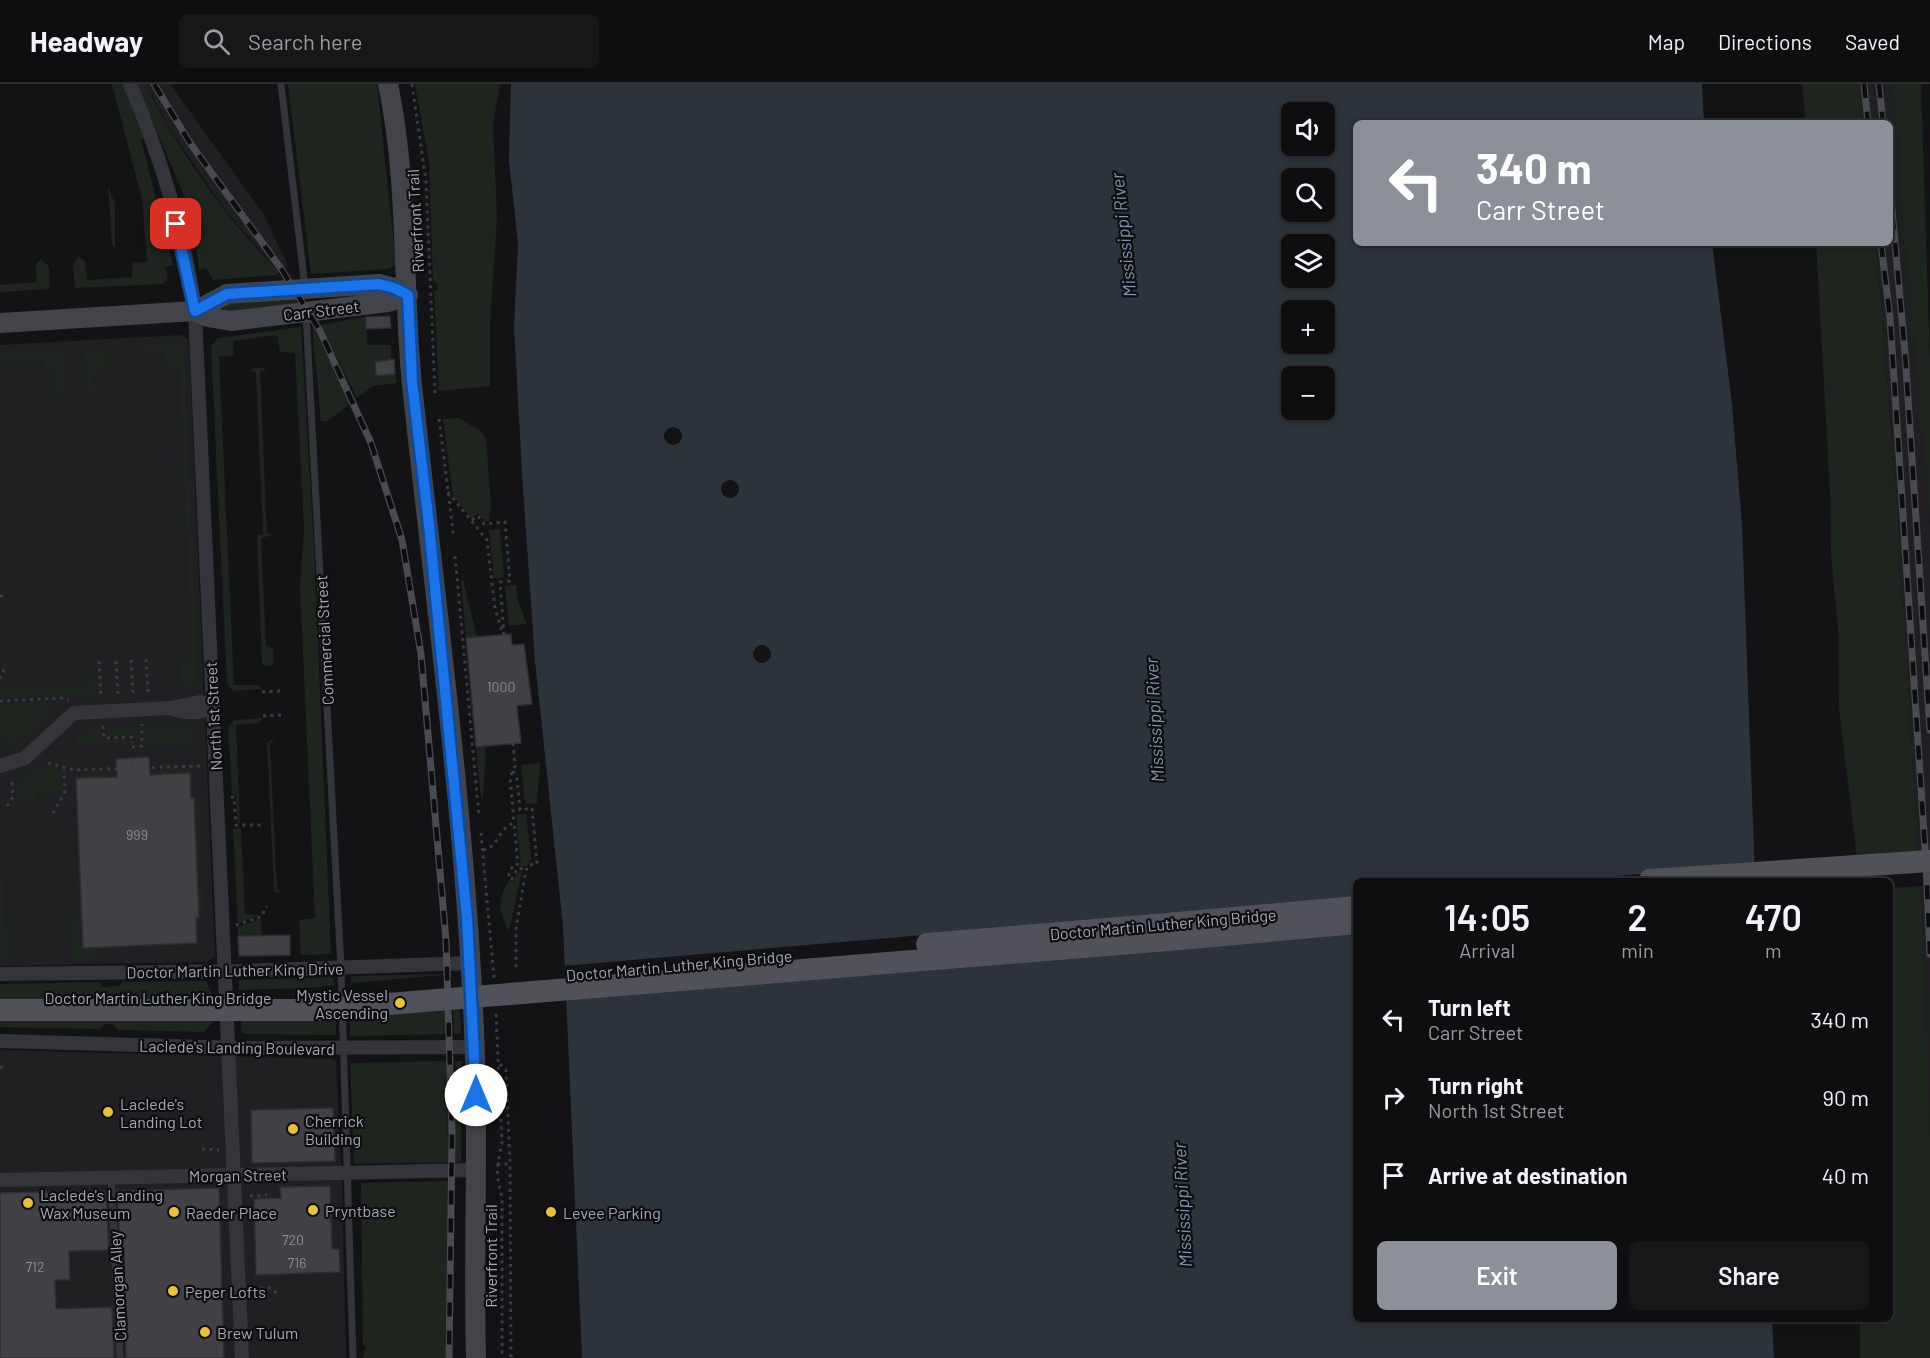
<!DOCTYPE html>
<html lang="en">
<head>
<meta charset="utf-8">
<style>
  :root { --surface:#0e0e10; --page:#171719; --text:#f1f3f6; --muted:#9b9c9f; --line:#2e2e30; --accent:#8c9099 }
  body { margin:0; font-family:Barlow,sans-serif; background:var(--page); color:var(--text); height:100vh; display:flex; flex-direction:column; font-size:22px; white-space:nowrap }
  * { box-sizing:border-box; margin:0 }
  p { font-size:20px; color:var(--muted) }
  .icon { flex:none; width:33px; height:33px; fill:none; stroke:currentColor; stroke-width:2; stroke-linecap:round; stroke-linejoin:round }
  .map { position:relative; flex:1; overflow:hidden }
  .details { position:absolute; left:1353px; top:794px; width:540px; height:444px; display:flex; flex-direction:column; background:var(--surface); border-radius:9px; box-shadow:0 3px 9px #0003,0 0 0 2px var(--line) }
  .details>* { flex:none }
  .banner { position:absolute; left:1353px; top:36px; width:540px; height:126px; border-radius:9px; box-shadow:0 3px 9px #0003,0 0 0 2px var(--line); background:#8c9099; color:#fff; overflow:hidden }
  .tools { position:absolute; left:1281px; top:18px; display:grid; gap:12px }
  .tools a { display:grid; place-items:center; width:54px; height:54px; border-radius:9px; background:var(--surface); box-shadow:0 3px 9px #0003,0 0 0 2px var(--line); font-size:30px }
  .pin { position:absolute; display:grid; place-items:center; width:51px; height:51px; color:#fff; margin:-26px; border-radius:12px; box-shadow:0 3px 9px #0006 }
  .me { position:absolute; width:66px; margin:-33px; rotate:0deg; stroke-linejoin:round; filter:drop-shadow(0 0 4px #0008) }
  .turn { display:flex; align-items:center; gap:21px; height:126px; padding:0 24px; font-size:27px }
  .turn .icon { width:78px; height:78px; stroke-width:2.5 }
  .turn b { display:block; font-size:42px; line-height:51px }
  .eta { display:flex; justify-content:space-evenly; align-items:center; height:102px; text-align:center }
  .eta b { font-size:36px; font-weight:600; line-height:42px }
  .button { display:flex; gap:12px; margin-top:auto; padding:12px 24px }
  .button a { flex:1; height:69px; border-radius:9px; background:var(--accent); color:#fff; font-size:24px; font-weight:600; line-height:69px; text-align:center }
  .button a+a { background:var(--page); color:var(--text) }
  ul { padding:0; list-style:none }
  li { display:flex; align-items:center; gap:18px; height:78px; padding:0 24px }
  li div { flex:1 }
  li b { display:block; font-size:22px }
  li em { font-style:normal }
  header { display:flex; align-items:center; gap:36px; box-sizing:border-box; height:84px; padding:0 30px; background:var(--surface); border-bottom:2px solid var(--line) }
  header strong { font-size:28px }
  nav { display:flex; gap:33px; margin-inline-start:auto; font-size:21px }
  .search { width:420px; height:54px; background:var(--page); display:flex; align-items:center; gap:15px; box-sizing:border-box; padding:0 21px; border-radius:9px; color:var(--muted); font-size:22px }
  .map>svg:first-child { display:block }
  .built { fill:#201f22 }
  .green { fill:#1e251f }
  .water { fill:#2c333a; fill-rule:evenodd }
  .pier { fill:#131315 }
  .building { fill:#404045; stroke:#2e2d31; stroke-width:1.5 }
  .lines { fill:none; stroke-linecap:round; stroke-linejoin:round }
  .path { stroke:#3a3c41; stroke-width:3; stroke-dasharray:3 4.5; stroke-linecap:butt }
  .lane { stroke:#34353a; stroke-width:7 }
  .street { stroke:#34353a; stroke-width:14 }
  .secondary { stroke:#43444a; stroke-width:20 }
  .primary { stroke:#515259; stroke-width:22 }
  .rail-casing { stroke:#4a4b51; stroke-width:7 }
  .rail { stroke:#0e0e10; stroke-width:4.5; stroke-dasharray:14; stroke-linecap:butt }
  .primary-bridge { stroke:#515259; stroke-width:22 }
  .route-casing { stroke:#114b97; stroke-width:15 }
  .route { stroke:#1a73e8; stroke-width:10 }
  .poi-dot { fill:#ecbf34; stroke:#0e0e10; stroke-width:2 }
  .labels { text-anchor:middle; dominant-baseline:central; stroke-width:4.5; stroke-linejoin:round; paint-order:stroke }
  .number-label { font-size:14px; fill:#8c8f99 }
  .street-label { font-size:16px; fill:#a5a9b5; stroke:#0e0e10 }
  .poi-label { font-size:16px; fill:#a5a9b5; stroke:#0e0e10; text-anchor:start }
  .water-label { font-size:18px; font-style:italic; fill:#7d93af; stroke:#0e0e10 }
</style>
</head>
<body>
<header>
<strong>Headway</strong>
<div class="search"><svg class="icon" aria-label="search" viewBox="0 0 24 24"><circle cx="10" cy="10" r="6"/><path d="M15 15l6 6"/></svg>Search here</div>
<nav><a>Map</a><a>Directions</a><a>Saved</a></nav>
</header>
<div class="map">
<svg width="1930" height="1274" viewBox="0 0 1930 1274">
  <rect width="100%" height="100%" fill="#131315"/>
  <path class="built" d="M145,0H170L264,131L288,182L279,188L223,123L172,48Z
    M1859,0H1892L1900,72L1930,442V771L1918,772L1898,427L1876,159H1890V39H1863Z
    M181,251L188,255L189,261L215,873L207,878L0,882V261Z
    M1921,802H1930V1055L1924,909Z
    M0,966L331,975L336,977L342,1101L346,1274H0Z"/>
  <path class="green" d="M112,0H123L144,54L141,56L173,181L165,183L168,194L163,200L75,204L73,182L78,173L85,177L87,196L132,193L133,179L147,178L142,115Z
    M137,0H145C180,69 225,133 279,188L275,191L213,196L206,184L199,186L193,133Z
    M288,0H377L396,180L389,185L311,190Z
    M415,0H500L493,39L497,134L490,238V302L439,307L434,207L438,206L437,198H433L429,78Z
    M1802,0H1859L1863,39H1806Z
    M1892,0H1921L1930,277V442Z
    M108,102L115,120V164L112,161Z
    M1816,159H1876L1898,427L1918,772L1857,775L1839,624L1838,545L1831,471L1830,408Z
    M41,175L49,183L50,205L0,208V201L37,198L36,180Z
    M295,214L300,221L229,229L223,224L227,220Z
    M366,233L367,261H391V276L375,278L376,292L395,290L397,299L373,302L357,314L320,241Z
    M312,241L351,319L327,337H321Z
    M301,243L314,465L331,870L301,871L299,836L315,834L300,503L304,445L295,269L280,268L277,251L233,257L234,271L219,273L234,601H258L262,605L233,607L227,600L211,262L218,254Z
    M181,261L184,264L198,593L197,601H180L179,581L181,577L192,576L179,281L167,282L164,268L106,271V284L93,287L94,306L106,308H88L84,266Z
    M55,267L63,271L65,304L57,311H45L46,308L56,307L55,288H44L42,274L0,276V270Z
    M253,284H264L266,286L260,288L267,449L273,451L261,454L266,562L273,565L274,580L271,582H266L262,579L257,455L258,451L263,450L256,288L250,287Z
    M459,334L480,347L486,355L491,420L489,437H485L478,429L472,434L453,412L443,335Z
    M500,445L504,493L494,494L489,446Z
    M461,496H463L477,553L466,554Z
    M516,501L518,517L527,540L509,542L505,502Z
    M90,587L92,599H98L95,610L0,614V604L45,601L44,591L47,589L49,601L88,599V588Z
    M54,618V623L28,651L6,665L4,654H0V620Z
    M263,634L260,639L236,641L240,739H238L236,711L232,710L228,643L234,636Z
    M196,640V643L190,647L193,665L168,658L145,659L144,643Z
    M140,643L141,659H135L133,651L106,652L109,644Z
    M97,645L101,648L102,656L129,655V659L72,661L77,648Z
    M270,656L276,658L270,659L277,806L282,808L277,809L274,807L267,660Z
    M486,662L483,714H481L476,663Z
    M540,679L537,719L525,720L521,681Z
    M45,680L62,687L63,708L37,709V719L17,720L16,698Z
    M190,684V689L150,691V686Z
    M117,688V693L76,694V690Z
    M194,720L199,723L204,828L199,834Z
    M526,730L531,775L527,782L521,783L516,731Z
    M241,744L245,830L260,831L238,839L233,745Z
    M518,787L522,788L509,847C498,825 497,818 509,796L513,798Z
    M0,793H3L8,873L0,875Z
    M1921,802L1930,1055V1274H1860V1235L1890,1234V804Z
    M82,832L96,863L97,875H71L70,833Z
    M261,835L262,852H238V843Z
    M444,890V891L350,899L352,892Z
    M330,893L334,895V901L313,904L239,906V896Z
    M206,897L212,910V939L204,948L118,946L113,940H105L99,945L0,943V900L99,898L103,903L118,902L123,898Z
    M453,924H460L461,950H454Z
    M445,925L446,950L350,952V933Z
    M336,934V951L245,950L241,946V937Z
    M447,977L448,1078L354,1080L350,979Z
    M455,977H462L461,1078H455Z
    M448,1097L445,1274H363L366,1261H363L361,1099Z"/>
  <path class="water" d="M511,0H1702L1704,39H1356V159H1712L1732,320L1742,440L1755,796H1356V1234L1772,1235L1774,1274H582L563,842L535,577L522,389L514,242L518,159L509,76ZM1292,28H1324V62H1292ZM1292,94H1324V128H1292ZM1292,160H1324V194H1292ZM1292,226H1324V260H1292ZM1292,292H1324V326H1292Z"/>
  <path class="pier" d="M664 352a9 9 0 1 1 18 0a9 9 0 1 1-18 0Z
    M721 405a9 9 0 1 1 18 0a9 9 0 1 1-18 0Z
    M753 570a9 9 0 1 1 18 0a9 9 0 1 1-18 0Z
    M1678,787L1758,796H1567Z
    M1356,814L564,915L562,882Z"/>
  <path class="building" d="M390,232L391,244L366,245V233Z
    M394,275L395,290L376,292L375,278Z
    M511,550L512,561L524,560L532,620L517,622L521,659L476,663L466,554Z
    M149,673L150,691L190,689L191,714H194L199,834H196L197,859L83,864L76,694L117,693L116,675Z
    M290,851V871L239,872L238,852Z
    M333,1024L335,1077L252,1079L251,1026Z
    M330,1102L332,1165H339L340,1188L256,1191L254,1115L281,1114L280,1103Z
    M219,1104L224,1274H126L124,1165H120L117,1107Z
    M103,1107L106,1108L109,1166L69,1167L70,1196H55L56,1225L112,1223L114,1274H0V1109Z"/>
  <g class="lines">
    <path class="path" d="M412,0L426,97L435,309
      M439,335L454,454
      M448,408L487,456L495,525L502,546
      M472,436L478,432L484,440L505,438L510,497L500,498L504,551
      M455,472L479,732
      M0,512H4
      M146,575L148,610
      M131,576L133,610
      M99,577L101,612
      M116,577L118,611
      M0,595L6,581
      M262,608L280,607
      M0,617L62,614L69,616
      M263,632L281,631
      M103,642L104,654L132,653V659
      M513,659L515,682L510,693L514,739
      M132,663L142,662V640
      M48,679L74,686L201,682
      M133,679L134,692
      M513,687L517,695L520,726L532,724L537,780L529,781L526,786L516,845V885
      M231,713H234L236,741H263
      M7,722L13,713L12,696
      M53,729L65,708L64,686
      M481,749L494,894
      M483,766C499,763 499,743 514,739L518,780L513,781L508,793L512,795L517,785L527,784
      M236,841L261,833L267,822
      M496,930L502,1060C496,1083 496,1091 502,1113V1274
      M500,980L506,986L510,1080L511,1274
      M0,983H5
      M202,1065L219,1066
      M497,1080H511
      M250,1112L267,1111
      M253,1204H271L280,1213"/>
    <path class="lane" d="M281,0L305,203
      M306,230L341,884L353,1274
      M111,1094L120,1274"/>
    <path class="street" d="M130,0C159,68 186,154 195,227L242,1274
      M170,624C185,629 199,631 213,622
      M0,682L25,674L74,629L170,624L200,618L213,622
      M0,890L242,887L471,879
      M0,957L242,964L475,963
      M0,1096L475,1086"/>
    <path class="secondary" d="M388,0C409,100 402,200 412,301C435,515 465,730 474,946C479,1055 473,1165 476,1274
      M195,227L227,210L379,200L394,204L408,211
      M0,239L195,227L208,233L231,237L388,218L408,211"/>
    <path class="primary" d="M1167,840L1356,823
      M1168,856L1356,839"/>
    <defs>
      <path id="rail" d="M154,0L190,59L282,186L320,247L371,359L402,456L421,570L446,856L452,1049L449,1274
        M1864,0L1868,39
        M1879,0L1883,39
        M1890,103L1905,269L1930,646
        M1881,159L1890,234L1926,780L1930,870"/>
    </defs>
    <use href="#rail" class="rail-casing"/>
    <use href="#rail" class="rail"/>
    <path class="primary-bridge" d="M1650,796L1930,777
      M927,860L1167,840
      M0,926H315L1168,856"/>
  </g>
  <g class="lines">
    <defs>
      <path id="route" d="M176,140L195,227L227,210L379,200L394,204L408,211L412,297L429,441L467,834L476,1011"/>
    </defs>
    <use href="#route" class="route-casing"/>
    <use href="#route" class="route"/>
  </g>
  <g class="poi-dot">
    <circle cx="400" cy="919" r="6"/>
    <circle cx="108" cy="1028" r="6"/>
    <circle cx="293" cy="1045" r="6"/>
    <circle cx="28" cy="1119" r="6"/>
    <circle cx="313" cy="1126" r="6"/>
    <circle cx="174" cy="1128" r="6"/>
    <circle cx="551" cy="1128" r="6"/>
    <circle cx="173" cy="1207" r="6"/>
    <circle cx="205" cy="1248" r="6"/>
  </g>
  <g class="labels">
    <g class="number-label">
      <text x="501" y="602">1000</text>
      <text x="137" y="750">999</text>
      <text x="293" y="1155">720</text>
      <text x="297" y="1178">716</text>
      <text x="35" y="1182">712</text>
    </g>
    <g class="street-label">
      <text transform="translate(415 137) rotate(-93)">Riverfront Trail</text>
      <text transform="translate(321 226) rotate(-7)">Carr Street</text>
      <text transform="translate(324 556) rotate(-93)">Commercial Street</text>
      <text transform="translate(213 632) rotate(-93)">North 1st Street</text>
      <text transform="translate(1163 840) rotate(-5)">Doctor Martin Luther King Bridge</text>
      <text transform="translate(679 881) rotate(-5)">Doctor Martin Luther King Bridge</text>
      <text transform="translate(235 886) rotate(-1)">Doctor Martin Luther King Drive</text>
      <text x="158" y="913">Doctor Martin Luther King Bridge</text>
      <text transform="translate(237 963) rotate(1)">Laclede's Landing Boulevard</text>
      <text transform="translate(238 1091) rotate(-1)">Morgan Street</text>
      <text transform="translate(490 1172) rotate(-90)">Riverfront Trail</text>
      <text transform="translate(117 1202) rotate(-93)">Clamorgan Alley</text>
    </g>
    <g class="poi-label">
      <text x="388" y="910" text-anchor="end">Mystic Vessel<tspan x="388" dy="18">Ascending</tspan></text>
      <text x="120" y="1019">Laclede's<tspan x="120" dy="18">Landing Lot</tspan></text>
      <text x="305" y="1036">Cherrick<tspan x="305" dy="18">Building</tspan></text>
      <text x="40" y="1110">Laclede's Landing<tspan x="40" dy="18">Wax Museum</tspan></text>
      <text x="325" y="1126">Pryntbase</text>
      <text x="186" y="1128">Raeder Place</text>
      <text x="563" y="1128">Levee Parking</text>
      <text x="185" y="1207">Peper Lofts</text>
      <text x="217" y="1248">Brew Tulum</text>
    </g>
    <g class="water-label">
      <text transform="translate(1123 151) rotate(-96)">Mississippi River</text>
      <text transform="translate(1154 636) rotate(-93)">Mississippi River</text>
      <text transform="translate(1182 1121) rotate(-93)">Mississippi River</text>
    </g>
  </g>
</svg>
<div class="tools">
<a><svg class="icon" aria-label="sound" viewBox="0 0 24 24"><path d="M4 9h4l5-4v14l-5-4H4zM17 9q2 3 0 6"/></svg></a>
<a><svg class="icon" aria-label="search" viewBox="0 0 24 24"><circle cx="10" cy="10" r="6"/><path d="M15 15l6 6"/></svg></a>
<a><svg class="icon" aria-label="layers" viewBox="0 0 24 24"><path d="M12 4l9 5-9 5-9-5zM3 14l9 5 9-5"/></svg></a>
<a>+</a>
<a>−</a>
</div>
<div class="pin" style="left:176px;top:140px;background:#d93025"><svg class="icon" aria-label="arrive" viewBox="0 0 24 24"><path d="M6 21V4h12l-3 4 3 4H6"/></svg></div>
<svg class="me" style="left:476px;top:1011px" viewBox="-20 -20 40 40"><circle r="19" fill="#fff"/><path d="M0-13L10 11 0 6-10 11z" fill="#1a73e8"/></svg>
<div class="banner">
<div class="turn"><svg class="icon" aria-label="left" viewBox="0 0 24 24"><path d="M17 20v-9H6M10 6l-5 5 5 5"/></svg><div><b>340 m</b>Carr Street</div></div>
</div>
<section class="details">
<div class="eta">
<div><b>14:05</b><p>Arrival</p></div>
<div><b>2</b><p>min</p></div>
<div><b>470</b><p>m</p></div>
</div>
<ul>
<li><svg class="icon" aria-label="left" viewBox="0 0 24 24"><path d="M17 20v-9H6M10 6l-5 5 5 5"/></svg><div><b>Turn left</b><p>Carr Street</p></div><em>340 m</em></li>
<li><svg class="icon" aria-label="right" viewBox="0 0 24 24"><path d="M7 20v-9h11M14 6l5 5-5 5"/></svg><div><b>Turn right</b><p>North 1st Street</p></div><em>90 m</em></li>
<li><svg class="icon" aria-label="arrive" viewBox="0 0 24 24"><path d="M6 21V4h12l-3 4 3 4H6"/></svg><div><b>Arrive at destination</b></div><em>40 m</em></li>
</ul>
<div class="button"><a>Exit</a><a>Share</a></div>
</section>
</div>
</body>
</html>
